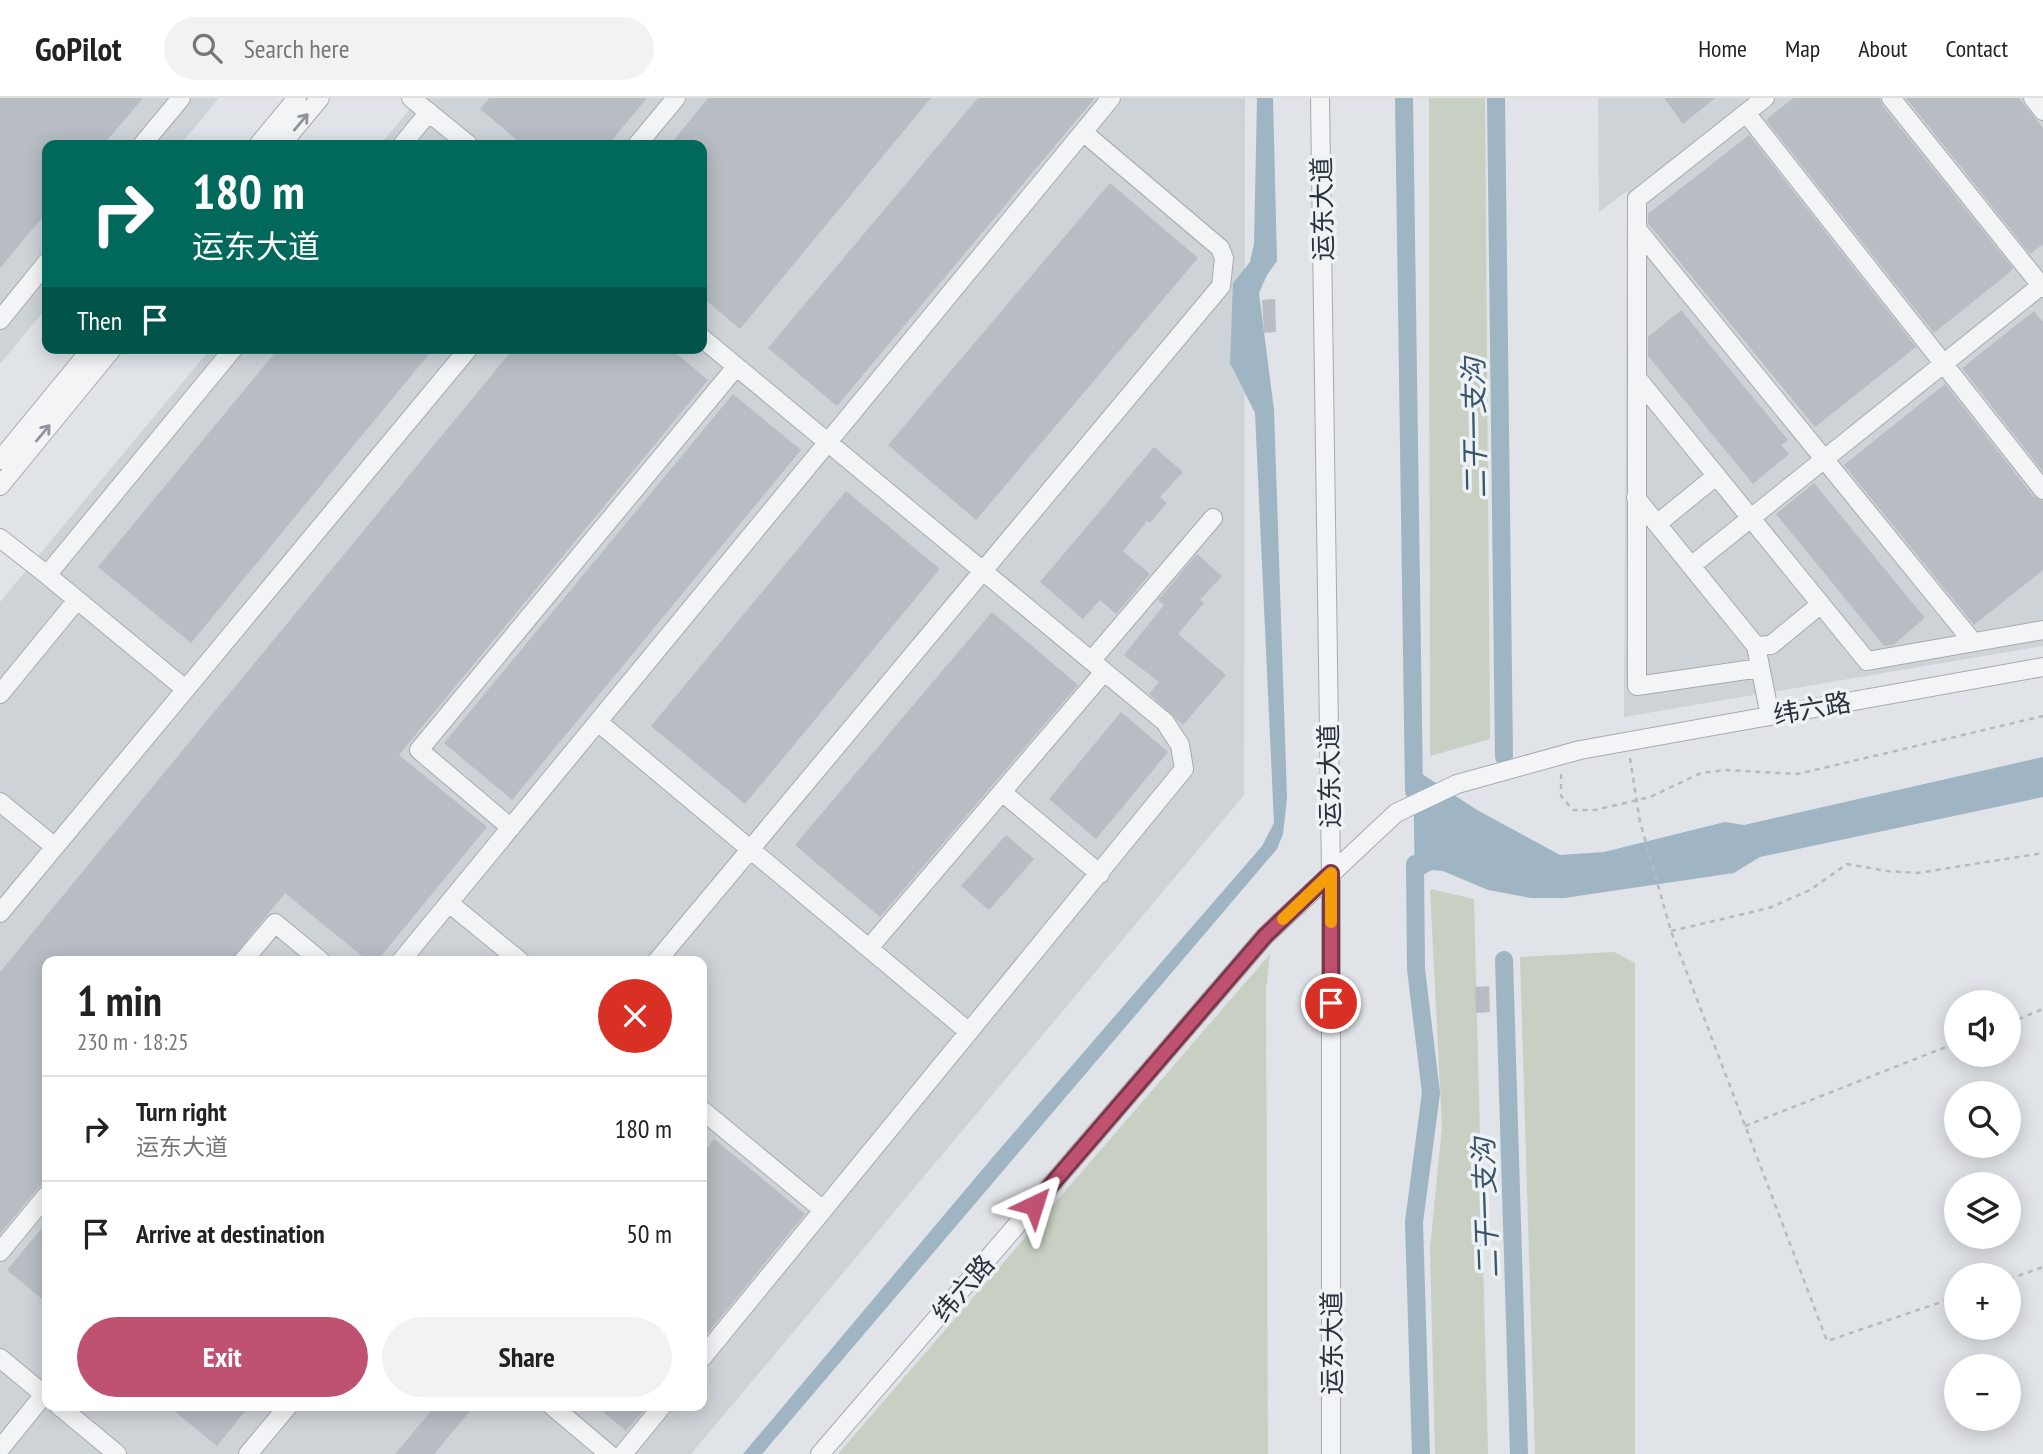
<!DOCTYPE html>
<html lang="en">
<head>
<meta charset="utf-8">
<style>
  :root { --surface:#fff; --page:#f2f2f2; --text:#222; --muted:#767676; --line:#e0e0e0; --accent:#be5270 }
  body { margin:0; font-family:"PT Sans Narrow","Noto Sans SC",sans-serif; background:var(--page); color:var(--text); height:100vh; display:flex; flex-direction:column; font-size:26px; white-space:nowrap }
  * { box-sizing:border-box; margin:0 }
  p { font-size:23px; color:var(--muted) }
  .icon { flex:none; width:38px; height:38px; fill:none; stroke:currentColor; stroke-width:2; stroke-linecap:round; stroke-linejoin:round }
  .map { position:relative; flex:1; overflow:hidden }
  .panel { position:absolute; left:42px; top:858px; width:665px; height:455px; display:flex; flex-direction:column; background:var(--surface); border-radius:14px; box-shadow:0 4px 18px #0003 }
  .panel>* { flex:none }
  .top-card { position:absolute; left:42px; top:42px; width:665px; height:214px; border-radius:14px; box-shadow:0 4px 18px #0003; background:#00695c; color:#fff; overflow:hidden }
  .fabs { position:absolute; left:1944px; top:892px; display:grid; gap:14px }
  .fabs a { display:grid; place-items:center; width:77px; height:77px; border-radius:50%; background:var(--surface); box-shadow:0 4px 18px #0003; font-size:35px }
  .pin { position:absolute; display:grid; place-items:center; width:60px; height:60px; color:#fff; margin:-30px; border:4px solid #fff; border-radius:50%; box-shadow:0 2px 7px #0007 }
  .me { position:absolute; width:77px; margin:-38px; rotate:41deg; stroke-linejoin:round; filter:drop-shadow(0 0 5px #0008) }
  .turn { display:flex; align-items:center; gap:24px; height:147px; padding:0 35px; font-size:32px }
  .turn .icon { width:91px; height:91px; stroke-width:2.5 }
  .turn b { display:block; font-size:49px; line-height:60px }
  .then { display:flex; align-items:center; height:66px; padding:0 35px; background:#0003; gap:14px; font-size:26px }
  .round { display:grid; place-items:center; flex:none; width:74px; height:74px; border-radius:37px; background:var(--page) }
  .overview { display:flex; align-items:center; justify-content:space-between; height:119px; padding:0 35px }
  h1 { font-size:42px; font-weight:600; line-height:52px }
  .cta { display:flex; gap:14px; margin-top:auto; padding:14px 35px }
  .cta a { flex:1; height:80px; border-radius:42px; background:var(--accent); color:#fff; font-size:28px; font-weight:600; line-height:80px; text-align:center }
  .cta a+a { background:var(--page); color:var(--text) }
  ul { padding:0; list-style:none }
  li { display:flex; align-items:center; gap:21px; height:105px; padding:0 35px; border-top:2px solid var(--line) }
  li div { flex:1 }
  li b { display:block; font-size:26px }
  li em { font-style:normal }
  header { display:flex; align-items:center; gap:42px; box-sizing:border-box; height:98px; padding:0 35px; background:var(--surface); border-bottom:2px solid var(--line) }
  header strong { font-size:33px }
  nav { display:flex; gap:38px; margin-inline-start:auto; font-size:24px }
  .search { width:490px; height:63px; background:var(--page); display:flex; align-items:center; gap:18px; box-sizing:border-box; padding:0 24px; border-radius:38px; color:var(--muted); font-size:26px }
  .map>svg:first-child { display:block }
  .built { fill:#ced3d8; fill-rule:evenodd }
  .green { fill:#c7d0c2 }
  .water { fill:#9fb5c3 }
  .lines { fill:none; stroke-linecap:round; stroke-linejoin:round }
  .canal { stroke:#9fb5c3; stroke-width:18 }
  .building { fill:#b7bdc3 }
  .minor-casing { stroke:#a6abb0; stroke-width:20 }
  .path { stroke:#b6babe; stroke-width:2.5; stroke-dasharray:5 5; stroke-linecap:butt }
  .minor { stroke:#f2f4f6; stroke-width:18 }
  .oneway { stroke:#8e9499 }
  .route-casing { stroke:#7c3549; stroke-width:18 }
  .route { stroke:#be5270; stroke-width:12 }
  .slow { stroke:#f59e0b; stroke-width:12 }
  .labels { text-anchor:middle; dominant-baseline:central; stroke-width:7; stroke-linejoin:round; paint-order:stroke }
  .street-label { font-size:26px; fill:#2a333c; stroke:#eff2f5 }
  .water-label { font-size:28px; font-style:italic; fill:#39566b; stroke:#eff2f5 }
</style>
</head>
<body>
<header>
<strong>GoPilot</strong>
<div class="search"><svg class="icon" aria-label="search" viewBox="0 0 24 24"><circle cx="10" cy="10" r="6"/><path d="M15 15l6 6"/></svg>Search here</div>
<nav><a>Home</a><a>Map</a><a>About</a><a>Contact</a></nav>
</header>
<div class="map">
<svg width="2043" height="1356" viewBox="0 0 2043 1356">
  <rect width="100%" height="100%" fill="#e0e3e7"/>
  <path class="built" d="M0,0H219L180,47H47V209L0,266Z
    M419,0H1245L1244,697L691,1356H0V504L211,250H702V47H380ZM47,863H702V1307H47Z
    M1598,0H2043V548L1624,619L1627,93L1599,114Z"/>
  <path class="green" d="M1429,0H1485L1490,641L1430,658Z
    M1430,791L1474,801L1488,1356H1435L1430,1150L1442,1029Z
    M1614,854L1635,865V1356H1535L1520,859Z
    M1270,856L1266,893L1268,1356H838Z"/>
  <path class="water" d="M1257,0H1273L1277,163L1267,177L1259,195L1274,312L1287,700L1283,736L1277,751L762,1356H743L992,1060L1262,748L1274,725L1255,315L1230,265L1233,185L1250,164L1254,146Z
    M2043,659V699L1760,759L1734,775L1564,800H1531L1488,792L1443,773L1432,772L1423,777L1415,790L1413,670L1477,712L1560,757L1604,754L1725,724L1744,727Z"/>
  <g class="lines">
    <path class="canal" d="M1404,0L1414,693
      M1496,0L1504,659
      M1415,766L1416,871L1431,995L1414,1124L1421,1356
      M1504,862L1519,1356"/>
  </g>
  <path class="building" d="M0,0H143L103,47H47V114L0,170Z
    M489,0H647L608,47H523L480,11Z
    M708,0H931L740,231L702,199V47H670Z
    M978,0H1095L837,308L768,250Z
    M1664,0H1715L1683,26Z
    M1793,0H1880L1882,7L2013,170L2010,174L1934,235L1766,22Z
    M1906,0H2019L2043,30V146L2030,156Z
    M1749,37L1916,249L1815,329L1648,125V116Z
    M1110,85L1198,160L976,422L888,347Z
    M1275,201L1276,234L1264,235L1262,202Z
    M1681,212L1788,342L1781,347L1789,356L1753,386L1648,258V239Z
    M2034,213L2043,224V374L1962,270Z
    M279,250H434L191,545L98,469Z
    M514,250H670L708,282L399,657L487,729L377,863H368L285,795L230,863H47V1084L38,1090L0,1136V874Z
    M1945,286L2034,399L2043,403V472L1974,527L1844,367Z
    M733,296L801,352L512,702L444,645Z
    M1154,349L1183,374L1160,399L1167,405L1150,425L1147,423L1123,453L1150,476L1116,516L1100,502L1083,521L1040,484Z
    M1814,385L1925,520L1893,547L1884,548L1776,416Z
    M846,393L940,471L745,706L651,628Z
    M1197,456L1222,478L1200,502L1204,505L1178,536L1226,577L1183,627L1149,596L1159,584L1124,557L1164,507L1158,502Z
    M992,514L1078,587L880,819L795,747Z
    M1121,614L1168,654L1096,741L1049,701Z
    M1006,737L1034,761L989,812L961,788Z
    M1489,888L1490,914L1476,915L1475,889Z
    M714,1041L805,1116L702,1242V1057Z
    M47,1124V1205L7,1172Z
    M167,1307H250L217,1348Z
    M436,1307H475L434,1356H395Z
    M595,1307H648L626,1333Z"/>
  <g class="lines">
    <defs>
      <path id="minor" d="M411,0L469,47
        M1320,0L1331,775V1356
        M1891,0L2043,190
        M2033,0L2043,13
        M1746,15L2043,392
        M142,47L181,0
        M258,47L297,0
        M281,47L320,0
        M402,47L429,14
        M637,47L676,0
        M1637,131L1973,544
        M0,222L47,164
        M702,240L1165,624L1180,647L1184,671L702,1260
        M1637,280L1867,563L2043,532
        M0,362L92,250
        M0,388L113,250
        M1636,400L1756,548L1770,618
        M1657,426L1716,378
        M0,440L47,477
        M1691,468L2043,186
        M1756,548L1771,547L1821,506
        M1091,563L1213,420
        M1760,570L1637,588V101L1765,0
        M184,590L47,477L234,250
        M0,596L77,502
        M598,624L969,934
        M1002,694L1100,776
        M0,704L55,749
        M511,730L419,652L736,269
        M449,805L520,863
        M0,815L469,250
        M869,850L1104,574
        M243,863L275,825L321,863
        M401,863L1111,0
        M657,863L1221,188L1224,160L1220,150L1083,34
        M702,1012L823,1112
        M0,1154L47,1097
        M0,1260L47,1299
        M58,1307L117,1356
        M551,1307L609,1356
        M0,1351L47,1293
        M248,1356L289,1307
        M623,1356L663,1307
        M820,1356L1265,838L1396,715L1457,686L1580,652L2043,569"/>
    </defs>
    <use href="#minor" class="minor-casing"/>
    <path class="path" d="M1630,660L1640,724L1671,833L1827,1243L1956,1199
      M1561,676V698L1573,712H1595L1650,699L1701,675L1725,672L1798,676L2043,618
      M1671,833L1769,810L1810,792L1847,766L1887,773L1918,775L2043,755
      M2009,925L2043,911
      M1745,1028L1956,945
      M2009,1181L2043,1169"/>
    <use href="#minor" class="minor"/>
  </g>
  <defs><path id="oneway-shaft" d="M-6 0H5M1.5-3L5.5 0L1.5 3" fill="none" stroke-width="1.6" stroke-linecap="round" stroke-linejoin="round" transform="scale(1.75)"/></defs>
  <g class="oneway">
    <use href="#oneway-shaft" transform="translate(301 24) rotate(-50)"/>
    <use href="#oneway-shaft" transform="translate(43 335) rotate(-50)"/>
  </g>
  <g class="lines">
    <defs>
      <path id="route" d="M1034,1107L1265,838L1331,775V905"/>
    </defs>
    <use href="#route" class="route-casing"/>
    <use href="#route" class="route"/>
    <path class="slow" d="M1283,821L1331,775V824"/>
  </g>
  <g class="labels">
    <g class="street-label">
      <text transform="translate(1322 111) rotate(-91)">运东大道</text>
      <text transform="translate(1812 610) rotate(-10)">纬六路</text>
      <text transform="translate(1329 678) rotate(-91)">运东大道</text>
      <text transform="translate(963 1190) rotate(-49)">纬六路</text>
      <text transform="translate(1331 1245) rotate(-90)">运东大道</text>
    </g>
    <g class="water-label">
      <text transform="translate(1474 330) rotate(-91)">二干一支沟</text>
      <text transform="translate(1485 1110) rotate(-92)">二干一支沟</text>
    </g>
  </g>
</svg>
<div class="fabs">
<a><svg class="icon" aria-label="sound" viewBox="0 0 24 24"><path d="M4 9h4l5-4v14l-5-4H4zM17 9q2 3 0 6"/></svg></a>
<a><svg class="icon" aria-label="search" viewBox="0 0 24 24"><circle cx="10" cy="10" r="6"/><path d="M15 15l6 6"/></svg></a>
<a><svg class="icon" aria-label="layers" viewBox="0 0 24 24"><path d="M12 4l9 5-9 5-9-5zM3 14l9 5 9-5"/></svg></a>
<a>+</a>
<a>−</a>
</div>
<div class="pin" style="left:1331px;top:905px;background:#d93025"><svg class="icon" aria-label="arrive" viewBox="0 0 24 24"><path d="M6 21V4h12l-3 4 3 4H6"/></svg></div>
<svg class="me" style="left:1034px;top:1107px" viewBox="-20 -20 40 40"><path d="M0-17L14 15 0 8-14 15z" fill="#be5270" stroke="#fff" stroke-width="4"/></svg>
<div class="top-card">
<div class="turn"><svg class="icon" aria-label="right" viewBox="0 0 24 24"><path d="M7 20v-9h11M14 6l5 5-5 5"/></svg><div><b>180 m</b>运东大道</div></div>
<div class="then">Then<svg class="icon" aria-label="arrive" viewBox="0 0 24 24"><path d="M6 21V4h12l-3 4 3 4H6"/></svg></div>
</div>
<section class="panel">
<div class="overview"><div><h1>1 min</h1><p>230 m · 18:25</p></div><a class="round" style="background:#d93025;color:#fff"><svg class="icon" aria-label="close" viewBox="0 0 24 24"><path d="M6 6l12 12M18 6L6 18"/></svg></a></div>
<ul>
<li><svg class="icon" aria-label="right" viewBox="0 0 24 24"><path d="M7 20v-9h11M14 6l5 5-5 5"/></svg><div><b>Turn right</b><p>运东大道</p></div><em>180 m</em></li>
<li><svg class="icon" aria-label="arrive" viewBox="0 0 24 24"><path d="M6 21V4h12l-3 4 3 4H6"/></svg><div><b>Arrive at destination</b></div><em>50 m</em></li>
</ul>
<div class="cta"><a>Exit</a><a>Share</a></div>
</section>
</div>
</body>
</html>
